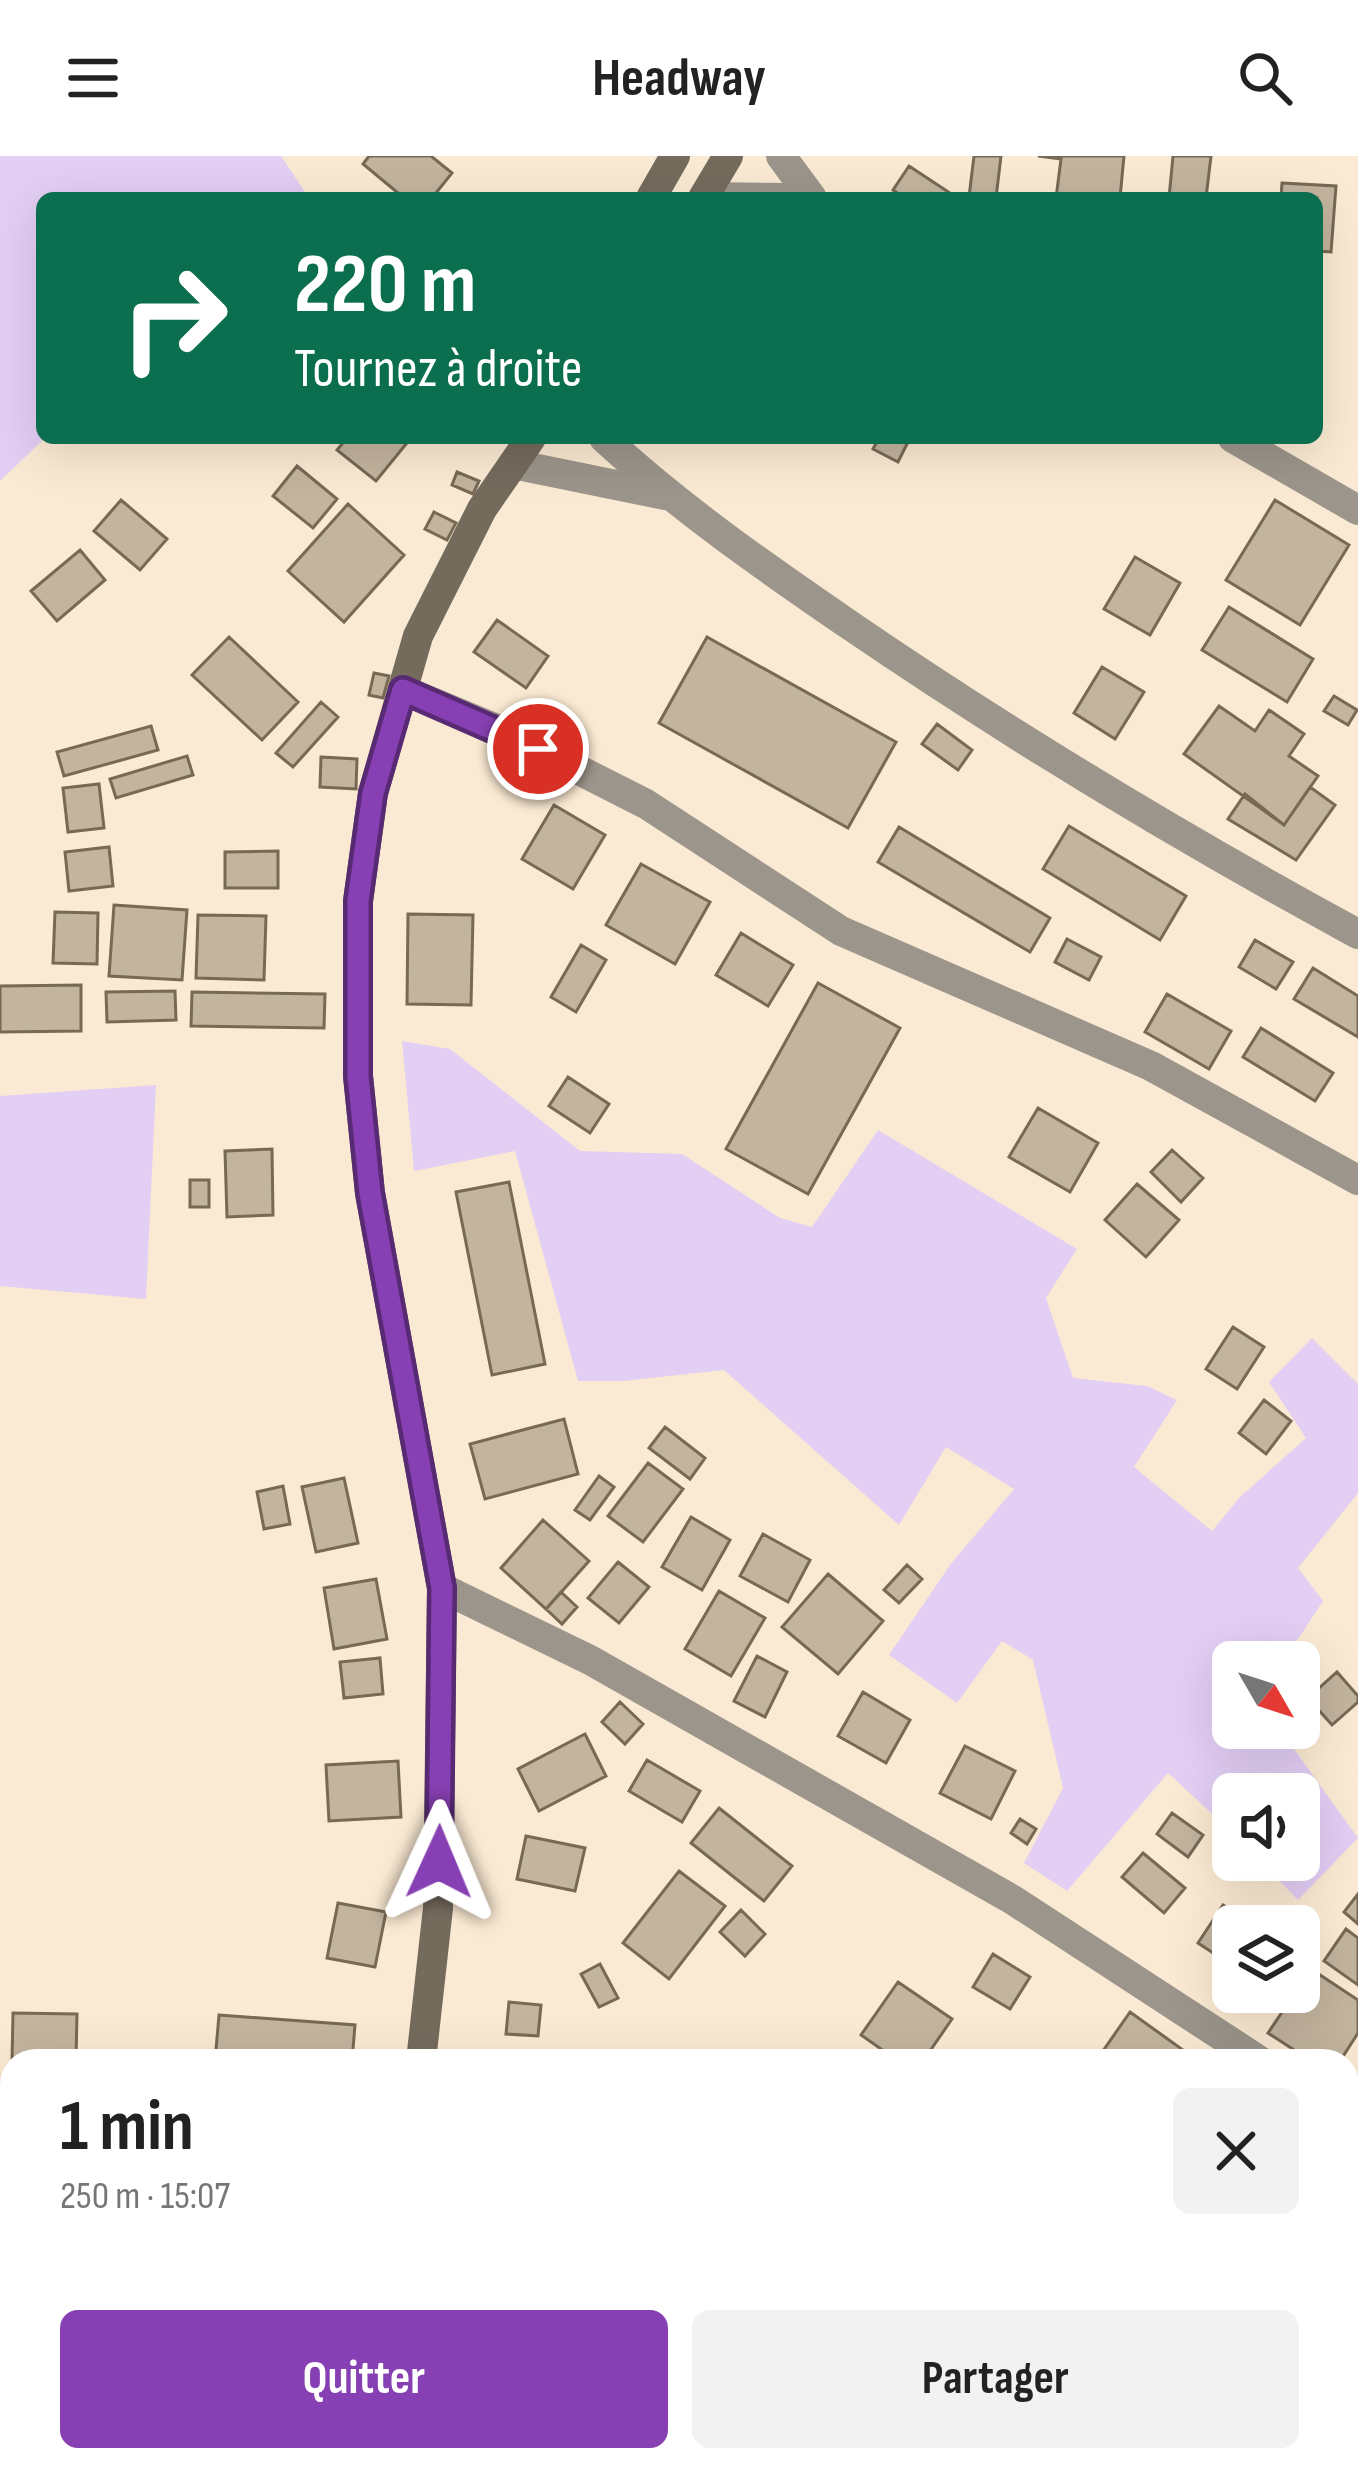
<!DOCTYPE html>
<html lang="fr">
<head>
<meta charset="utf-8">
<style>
  :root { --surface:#fff; --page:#f2f2f2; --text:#222; --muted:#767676; --accent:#8740b3 }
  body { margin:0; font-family:"Sofia Sans Condensed",sans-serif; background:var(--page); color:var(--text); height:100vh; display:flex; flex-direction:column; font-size:45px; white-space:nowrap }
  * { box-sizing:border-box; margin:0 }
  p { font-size:39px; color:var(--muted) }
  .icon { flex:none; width:66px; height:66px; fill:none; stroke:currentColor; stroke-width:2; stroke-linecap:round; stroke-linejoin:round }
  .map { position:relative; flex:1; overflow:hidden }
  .sheet { position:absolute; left:0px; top:1893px; width:1359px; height:423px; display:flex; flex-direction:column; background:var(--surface); border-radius:36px 36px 0 0; box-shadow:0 12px 48px #0002 }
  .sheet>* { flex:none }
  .hud { position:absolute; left:36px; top:36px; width:1287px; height:252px; border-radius:18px; box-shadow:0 12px 48px #0002; background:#0b6e4f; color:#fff; overflow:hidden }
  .needle { width:78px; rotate:129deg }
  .buttons { position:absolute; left:1212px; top:1485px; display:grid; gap:24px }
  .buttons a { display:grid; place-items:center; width:108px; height:108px; border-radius:18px; background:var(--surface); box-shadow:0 12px 48px #0002; font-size:60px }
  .pin { position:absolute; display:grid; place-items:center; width:102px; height:102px; color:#fff; margin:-51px; border:6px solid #fff; border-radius:50%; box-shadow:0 3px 12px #0007 }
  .me { position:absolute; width:132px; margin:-66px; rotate:1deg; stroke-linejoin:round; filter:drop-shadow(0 0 9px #0008) }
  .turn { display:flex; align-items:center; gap:42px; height:252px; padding:0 60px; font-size:54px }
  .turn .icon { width:156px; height:156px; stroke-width:2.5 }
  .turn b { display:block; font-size:84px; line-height:102px }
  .round { display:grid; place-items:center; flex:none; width:126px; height:126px; border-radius:18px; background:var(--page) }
  .overview { display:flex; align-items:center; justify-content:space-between; height:204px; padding:0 60px }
  h1 { font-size:72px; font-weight:700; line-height:90px }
  .button { display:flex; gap:24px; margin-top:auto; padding:24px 60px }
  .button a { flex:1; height:138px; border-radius:18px; background:var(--accent); color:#fff; font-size:48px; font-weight:700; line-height:138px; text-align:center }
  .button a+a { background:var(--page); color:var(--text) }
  header { display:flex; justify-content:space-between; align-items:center; height:156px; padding:0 60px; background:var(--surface); font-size:54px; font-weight:700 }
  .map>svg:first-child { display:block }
  .green { fill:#e3cef4 }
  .building { fill:#c3b49e; stroke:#776954; stroke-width:3 }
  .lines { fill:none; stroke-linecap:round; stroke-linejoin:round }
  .street { stroke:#9c958b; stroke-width:30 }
  .secondary { stroke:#756b5d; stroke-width:30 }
  .route-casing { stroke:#582a74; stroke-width:30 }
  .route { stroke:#8740b3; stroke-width:21 }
</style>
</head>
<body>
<header><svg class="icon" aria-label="menu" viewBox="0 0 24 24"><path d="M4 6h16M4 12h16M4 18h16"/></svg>Headway<svg class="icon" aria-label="search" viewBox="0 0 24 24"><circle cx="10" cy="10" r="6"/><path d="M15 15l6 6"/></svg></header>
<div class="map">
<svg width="1358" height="2314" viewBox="0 0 1358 2314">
  <rect width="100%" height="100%" fill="#fbead3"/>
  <path class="green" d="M0,0H281L309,42H42L45,282L0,325Z
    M402,885L450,893L580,995L682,998L780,1062L812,1071L878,974L1077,1093L1046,1142L1073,1222L1147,1230L1177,1244L1134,1311L1212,1375L1240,1341L1306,1282L1269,1226L1312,1182L1358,1228V1337L1298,1412L1323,1445L1283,1506H1233V1572H1279L1358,1682L1298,1744L1259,1704H1299V1638H1233V1677L1168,1617L1067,1735L1024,1707L1063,1632L1033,1504L1002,1485L957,1547L889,1499L950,1409L1014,1333L946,1291L899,1369L724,1214L624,1225H578L515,995L414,1015Z
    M156,929L146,1143L0,1130V940Z
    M512,2304H1003L940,2307V2314H512Z
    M1109,2304H1283L1276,2314H1118Z"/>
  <path class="building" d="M369,0H431L452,17L432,42H404L363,8Z
    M974,0H1001L996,42L969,41Z
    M1038,0H1124L1120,42H1056L1061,3Z
    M1173,0H1211L1206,42H1169Z
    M909,10L956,41V42H905L893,34Z
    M1282,27L1336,30L1331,96L1317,95V42H1281Z
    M347,282H411L376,325L337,294Z
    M879,282H910L898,306L873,293Z
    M297,310L337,343L313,372L273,340Z
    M457,316L479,325L473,338L452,329Z
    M121,344L167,383L140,414L94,375Z
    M1275,344L1349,389L1300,469L1226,424Z
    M348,348L404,399L344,466L288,415Z
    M434,356L456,367L447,384L425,373Z
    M80,394L105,424L57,465L31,435Z
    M1135,401L1180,427L1150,479L1104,453Z
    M1229,451L1313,503L1287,546L1202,494Z
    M497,464L548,500L526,532L474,496Z
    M229,481L298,546L262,584L192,519Z
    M707,481L896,586L848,672L659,567Z
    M1102,511L1144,536L1115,583L1074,557Z
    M374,517L389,520L383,542L369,539Z
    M1334,540L1357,554L1348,569L1324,555Z
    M321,546L338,561L293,611L276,597Z
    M1219,550L1255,575L1269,554L1304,578L1289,600L1318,620L1284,669L1184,598Z
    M937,568L972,594L958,614L922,588Z
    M151,570L158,594L64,620L57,596Z
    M187,600L193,619L116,642L110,623Z
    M321,601L357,603L356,633L320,631Z
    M99,628L104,672L68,676L63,632Z
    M1310,631L1335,649L1296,704L1228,663L1245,638L1284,669Z
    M554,649L605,679L573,733L522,703Z
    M1069,670L1186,740L1160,784L1043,713Z
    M899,671L1050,762L1030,796L878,706Z
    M109,691L113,730L69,735L65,696Z
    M278,695V732H225V696Z
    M641,708L710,746L675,808L606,769Z
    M114,749L187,754L182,824L109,820Z
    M55,756L98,757L97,808L53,807Z
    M408,758L473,759L471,849L407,848Z
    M198,759L266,760L264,824L196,822Z
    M741,777L793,809L768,850L716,819Z
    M1067,783L1101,801L1089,824L1055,806Z
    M1255,784L1293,806L1276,833L1239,811Z
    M581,789L606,804L576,856L551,841Z
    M1313,812L1358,840V881L1294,843Z
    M818,827L900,872L808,1038L726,993Z
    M81,829V875L0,876V830Z
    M175,835L176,864L107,866L106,836Z
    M192,836L325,838L324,872L191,870Z
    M1167,838L1231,875L1209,913L1145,876Z
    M1261,872L1333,917L1315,945L1243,901Z
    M568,921L609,948L590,977L549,950Z
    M1038,952L1098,987L1070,1036L1009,1001Z
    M272,993L273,1059L227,1061L225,995Z
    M1172,994L1203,1022L1181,1046L1151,1016Z
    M190,1024H209V1051H190Z
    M509,1026L545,1208L492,1219L456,1036Z
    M1137,1028L1179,1064L1146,1101L1105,1064Z
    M1233,1171L1264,1191L1237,1233L1206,1213Z
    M1264,1244L1291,1265L1266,1298L1239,1277Z
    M564,1263L578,1318L485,1343L470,1288Z
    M665,1271L705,1302L690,1323L649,1292Z
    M648,1307L683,1333L643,1386L608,1360Z
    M599,1320L614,1331L590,1364L575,1354Z
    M344,1322L358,1387L316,1396L302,1331Z
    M283,1330L290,1368L264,1373L257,1336Z
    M691,1361L730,1384L702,1434L662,1411Z
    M543,1364L589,1405L546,1453L501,1412Z
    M763,1378L810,1404L788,1446L740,1420Z
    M618,1406L649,1431L619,1467L588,1442Z
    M907,1409L922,1423L899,1447L884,1434Z
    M828,1418L883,1465L838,1518L782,1471Z
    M376,1423L387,1483L334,1493L324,1432Z
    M719,1435L765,1462L731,1520L685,1493Z
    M561,1436L577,1451L562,1468L546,1453Z
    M757,1500L787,1516L765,1561L734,1545Z
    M380,1502L383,1538L344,1542L340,1506Z
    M1337,1516L1358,1540V1546L1332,1569L1308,1542Z
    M863,1536L910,1564L886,1607L838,1580Z
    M620,1546L643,1568L625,1588L602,1566Z
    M585,1578L606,1620L539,1655L518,1613Z
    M965,1590L1015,1615L991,1663L940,1637Z
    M647,1604L700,1635L682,1666L629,1635Z
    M398,1605L401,1661L329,1665L326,1609Z
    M719,1652L792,1710L764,1745L691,1687Z
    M1172,1657L1203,1679L1188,1701L1157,1678Z
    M1020,1663L1036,1673L1027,1688L1011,1677Z
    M526,1680L585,1692L575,1735L517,1723Z
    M1143,1697L1185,1732L1164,1757L1122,1721Z
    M679,1715L725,1750L669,1823L623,1787Z
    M1358,1738V1768L1344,1756Z
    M338,1747L386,1756L375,1811L327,1802Z
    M1223,1749L1256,1770H1233V1810L1198,1787Z
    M741,1754L765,1778L745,1800L720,1776Z
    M1346,1773L1358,1782V1829L1324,1805Z
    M993,1798L1030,1821L1010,1853L973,1831Z
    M600,1808L618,1842L599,1851L581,1818Z
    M1311,1813L1358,1844V1877L1340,1905H1311L1268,1877Z
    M898,1826L952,1863L923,1905H898L861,1879Z
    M509,1846L541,1849L538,1880L506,1878Z
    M1130,1856L1190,1899L1186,1905H1096Z
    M13,1857L77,1858L76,1905H12Z
    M219,1859L355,1869L352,1905H215Z
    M511,1900L553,1901V1905H511Z
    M1347,2008L1358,2015V2035L1347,2052Z
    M0,2032L12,2080V2103L0,2106Z
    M1347,2102L1358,2112V2128L1347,2140Z
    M0,2236L12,2237V2285H0Z
    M134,2304H194V2314H133Z"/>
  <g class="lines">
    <path class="street" d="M781,0L812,42
      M704,41L789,42
      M604,282C681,353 765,411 851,470C1015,582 1183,683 1358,778
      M1233,282L1358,354
      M513,308L665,339
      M403,534L502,575L646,648L841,775L1151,910L1358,1024
      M442,1432L590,1504L1013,1744L1260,1905
      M1347,1961L1358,1969"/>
    <path class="secondary" d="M651,42L675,0
      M703,42L728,0
      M421,1905L438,1752L442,1432L370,1037L358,920V745L373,637L418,480L482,353L531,282
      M375,2314V2304"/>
  </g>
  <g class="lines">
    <defs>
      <path id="route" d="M439,1706L442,1432L370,1037L358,920V745L373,637L403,534L538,593"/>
    </defs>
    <use href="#route" class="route-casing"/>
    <use href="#route" class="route"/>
  </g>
</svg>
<div class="buttons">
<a><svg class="needle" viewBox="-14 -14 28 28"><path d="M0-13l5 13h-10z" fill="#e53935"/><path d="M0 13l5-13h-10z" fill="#767676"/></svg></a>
<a><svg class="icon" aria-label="sound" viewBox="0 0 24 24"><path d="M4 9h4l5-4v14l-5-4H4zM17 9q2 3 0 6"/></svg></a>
<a><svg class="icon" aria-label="layers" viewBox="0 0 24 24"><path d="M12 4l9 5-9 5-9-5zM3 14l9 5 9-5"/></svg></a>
</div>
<div class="pin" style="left:538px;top:593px;background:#d93025"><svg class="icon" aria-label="arrive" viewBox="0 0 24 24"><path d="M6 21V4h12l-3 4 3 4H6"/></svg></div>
<svg class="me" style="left:439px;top:1706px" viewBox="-20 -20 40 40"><path d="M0-17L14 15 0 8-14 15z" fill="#8740b3" stroke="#fff" stroke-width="4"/></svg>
<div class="hud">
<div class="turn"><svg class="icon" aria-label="right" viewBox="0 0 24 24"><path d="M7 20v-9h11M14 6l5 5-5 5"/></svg><div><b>220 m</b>Tournez à droite</div></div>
</div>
<section class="sheet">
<div class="overview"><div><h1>1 min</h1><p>250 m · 15:07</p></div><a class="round"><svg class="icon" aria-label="close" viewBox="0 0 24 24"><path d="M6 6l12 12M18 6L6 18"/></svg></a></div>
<div class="button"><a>Quitter</a><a>Partager</a></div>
</section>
</div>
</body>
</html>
